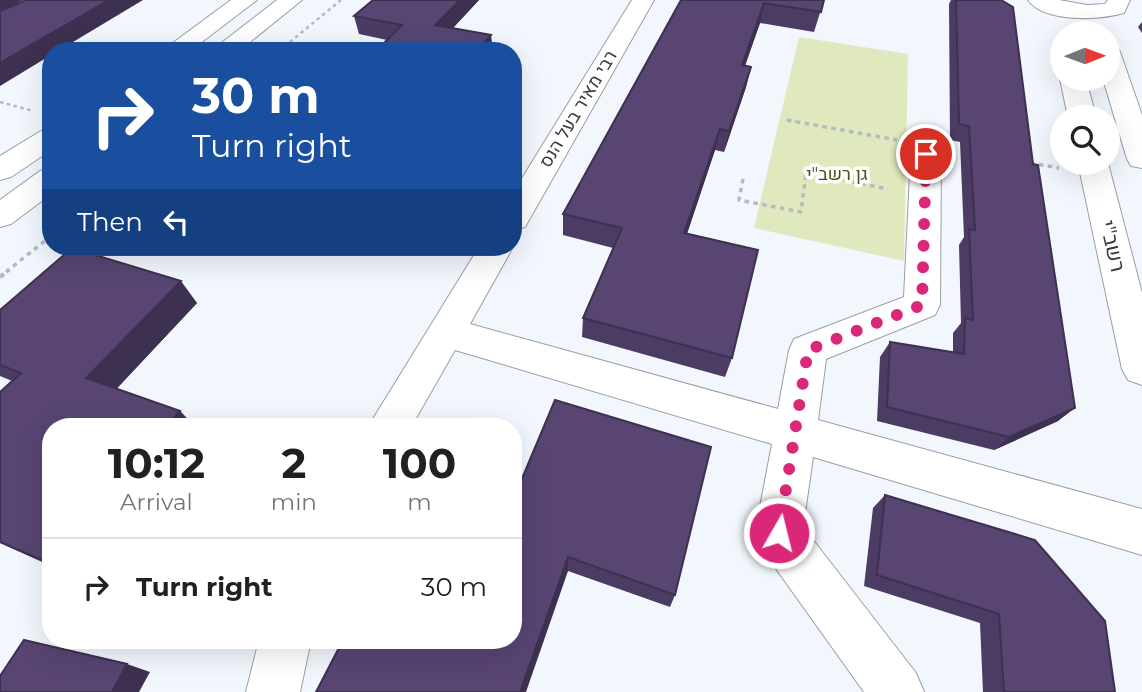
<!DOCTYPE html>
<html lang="en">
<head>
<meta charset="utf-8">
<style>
  :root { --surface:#fff; --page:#f2f2f2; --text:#202124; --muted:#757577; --line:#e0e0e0 }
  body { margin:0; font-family:Montserrat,Heebo,sans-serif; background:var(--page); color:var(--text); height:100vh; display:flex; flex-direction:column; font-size:26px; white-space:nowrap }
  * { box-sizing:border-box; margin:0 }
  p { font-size:23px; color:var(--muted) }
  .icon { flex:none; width:38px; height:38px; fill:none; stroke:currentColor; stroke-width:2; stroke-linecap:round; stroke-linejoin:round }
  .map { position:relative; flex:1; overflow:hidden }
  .side { position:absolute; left:42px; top:418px; width:480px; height:231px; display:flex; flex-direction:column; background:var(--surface); border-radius:28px; box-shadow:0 7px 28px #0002 }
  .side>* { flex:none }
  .guide { position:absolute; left:42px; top:42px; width:480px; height:214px; border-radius:28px; box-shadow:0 7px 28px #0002; background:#1a4fa0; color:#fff; overflow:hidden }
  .needle { width:46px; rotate:89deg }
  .tools { position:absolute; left:1050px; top:21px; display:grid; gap:14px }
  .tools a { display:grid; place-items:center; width:70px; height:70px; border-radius:50%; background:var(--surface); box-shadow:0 7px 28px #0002; font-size:35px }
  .pin { position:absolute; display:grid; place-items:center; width:60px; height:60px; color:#fff; margin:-30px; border:4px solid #fff; border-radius:50%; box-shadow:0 2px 7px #0007 }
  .me { position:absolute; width:77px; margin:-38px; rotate:8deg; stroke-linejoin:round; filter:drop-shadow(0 0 5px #0008) }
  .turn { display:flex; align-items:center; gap:24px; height:147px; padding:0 35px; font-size:32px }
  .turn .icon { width:91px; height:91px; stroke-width:2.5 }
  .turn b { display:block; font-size:49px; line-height:60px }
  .then { display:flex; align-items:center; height:66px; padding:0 35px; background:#0003; gap:14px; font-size:26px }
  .eta { display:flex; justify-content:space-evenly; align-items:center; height:119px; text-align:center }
  .eta b { font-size:42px; font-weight:700; line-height:49px }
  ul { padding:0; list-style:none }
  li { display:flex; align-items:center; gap:21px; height:98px; padding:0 35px; border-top:2px solid var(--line) }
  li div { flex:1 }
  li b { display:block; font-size:26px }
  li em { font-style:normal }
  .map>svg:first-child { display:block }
  .green { fill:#e0e8be }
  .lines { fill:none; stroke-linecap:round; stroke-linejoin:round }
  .minor-casing { stroke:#9a9fa5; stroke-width:2 }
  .tertiary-casing { stroke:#9a9fa5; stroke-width:2 }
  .secondary-casing { stroke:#9a9fa5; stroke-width:2 }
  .path-far2 { stroke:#b5babf; stroke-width:2.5; stroke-dasharray:3.5 3.5; stroke-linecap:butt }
  .path-far1 { stroke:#b5babf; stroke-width:3.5; stroke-dasharray:4.5 4.5; stroke-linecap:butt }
  .path { stroke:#b5babf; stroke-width:4.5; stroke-dasharray:5 5; stroke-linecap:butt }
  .minor { fill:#fff; fill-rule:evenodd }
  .tertiary { fill:#fff; fill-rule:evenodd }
  .secondary { fill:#fff; fill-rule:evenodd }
  .wall { fill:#4c3b62 }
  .shaded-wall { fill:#3e3050 }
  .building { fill:#584572; stroke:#3e3050; stroke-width:2 }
  .route { stroke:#db2777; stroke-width:12; stroke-dasharray:0 21.6 }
  .labels { text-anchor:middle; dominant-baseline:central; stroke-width:7; stroke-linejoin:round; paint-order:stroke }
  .far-street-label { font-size:18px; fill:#383a3c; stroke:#fff }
  .far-park-label { font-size:18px; fill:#495111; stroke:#fff }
  .street-label { font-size:21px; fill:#383a3c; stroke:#fff }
</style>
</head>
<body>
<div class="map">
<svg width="1142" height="692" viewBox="0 0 1142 692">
  <rect width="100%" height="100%" fill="#f1f7fd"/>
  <path class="green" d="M799,37L908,54L904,261L754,228Z"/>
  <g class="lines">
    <defs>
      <path id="minor" d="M632,0H654L525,227L513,230V193Z
        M926,145L936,148L941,154L940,305L935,315L826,359L818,420L1142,509V555L813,457L803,527L916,673L924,692H864L762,549L755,533L772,444L455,350L411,427H368L479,247H513L470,324L778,409L789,350L794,339L904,297L911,154L916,148Z
        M259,640H311L300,692H246Z"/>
      <path id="tertiary" d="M1028,0H1059L1087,5L1105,4L1108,0H1130L1124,13C1100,20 1044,23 1028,0Z
        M1108,45L1117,47L1120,52L1142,115V168L1131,166L1127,159L1103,79H1108Z
        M1062,76V79H1086L1096,117H1068L1060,79Z
        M1078,163H1108L1142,293V385L1128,380L1122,369Z"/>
      <path id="secondary" d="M231,0H257L190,51H162Z
        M277,0H302L239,51H211Z
        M51,128V150L11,177L0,180V156L41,131Z
        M51,168V194L11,224L0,227V200L40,171Z"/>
    </defs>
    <use href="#minor" class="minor-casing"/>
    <use href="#tertiary" class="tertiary-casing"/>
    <use href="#secondary" class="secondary-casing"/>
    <path class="path-far2" d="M279,51L341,0
      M0,102L33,111
      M787,120L795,121"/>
    <path class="path-far1" d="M787,120L897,140
      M1030,163L1059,168
      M743,179L739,200L801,212L806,173L888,189
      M6,272L51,236"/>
    <path class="path" d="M0,277L9,270"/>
    <use href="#minor" class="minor"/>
    <use href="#tertiary" class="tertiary"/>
    <use href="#secondary" class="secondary"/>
  </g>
  <path class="wall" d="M479,0L453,28L387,40L359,34L354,16Z
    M681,0H824L814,32L760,23L745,65L751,67L746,87L724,152L715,150L687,234L732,358L725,377L582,337L583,318L613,248L563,235V214Z
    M951,0H1001L1058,421L994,450L877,421L880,357L890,342L953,352V333L961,323L959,245L964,237L960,142L950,140L949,4Z
    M1142,22V33L1138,27Z
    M197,303L116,389L180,411L195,427H51V566L0,543V393L12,381L0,376V310Z
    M885,495L1115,692H983L980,623L864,586L873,508Z
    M513,500L675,595L670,607L568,571L513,640Z"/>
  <path class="shaded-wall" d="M0,0H23L0,12Z
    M109,0H143L58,51H51V55L0,86V63Z
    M460,0H479L439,43L435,25Z
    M764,3L760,23L738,86L742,65Z
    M491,35L493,51H478Z
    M751,67L746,87L724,152L729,131Z
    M720,129L715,150L680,254L684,233Z
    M181,281L197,303L108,398L86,378Z
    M1075,408L1058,421L994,450L1009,437Z
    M180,411L195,427H166Z
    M568,557V571L526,692H520Z
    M127,664L150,672L139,692H112Z"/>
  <path class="building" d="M26,0H109L0,63V11Z
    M373,0H460L435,25L491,35L478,51H376L402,25L354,16Z
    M681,0H824L821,12L764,3L742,65L751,67L729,131L720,129L684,233L758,250L732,358L583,318L622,228L563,214Z
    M956,0H1001L1013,7L1033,164L1038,165L1075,408L1009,437L887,407L890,342L964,354L965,318L973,320L969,229L975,230L969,126L959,124Z
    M72,248L181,281L86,378L180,411L166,427H51V564L0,542V392L21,373L0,365V310Z
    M555,400L711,447L675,595L568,557L520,692H316L343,640H513V500Z
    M885,495L1035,540L1105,621L1115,692H1004L999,614L877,575Z
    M24,640L127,664L112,692H0V676Z"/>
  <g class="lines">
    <path class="route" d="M779,533L808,350L922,305L926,154"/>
  </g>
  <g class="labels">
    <g class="far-street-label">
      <text transform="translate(578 109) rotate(-59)">רבי מאיר בעל הנס</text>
    </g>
    <g class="far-park-label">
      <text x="837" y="174">גן רשב"י</text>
    </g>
    <g class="street-label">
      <text transform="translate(1113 246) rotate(77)">רשב"י</text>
    </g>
  </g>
</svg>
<div class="tools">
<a><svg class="needle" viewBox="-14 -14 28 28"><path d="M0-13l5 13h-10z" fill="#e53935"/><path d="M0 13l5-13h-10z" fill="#757577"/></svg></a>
<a><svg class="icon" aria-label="search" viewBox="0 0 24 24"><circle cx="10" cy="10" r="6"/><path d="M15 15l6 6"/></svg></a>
</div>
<div class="pin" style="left:926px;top:154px;background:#d93025"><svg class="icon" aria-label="arrive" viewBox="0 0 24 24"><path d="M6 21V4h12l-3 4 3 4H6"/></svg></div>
<svg class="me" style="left:779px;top:533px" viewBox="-20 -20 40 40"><circle r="17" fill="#db2777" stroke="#fff" stroke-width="3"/><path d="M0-11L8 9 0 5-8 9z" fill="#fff"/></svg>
<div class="guide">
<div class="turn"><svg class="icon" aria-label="right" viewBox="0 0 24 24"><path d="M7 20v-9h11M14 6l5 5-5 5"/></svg><div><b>30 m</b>Turn right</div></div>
<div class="then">Then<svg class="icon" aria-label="left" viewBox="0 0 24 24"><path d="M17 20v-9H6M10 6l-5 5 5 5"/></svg></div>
</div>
<section class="side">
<div class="eta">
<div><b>10:12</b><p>Arrival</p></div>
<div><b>2</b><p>min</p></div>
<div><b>100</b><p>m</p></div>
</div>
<ul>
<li><svg class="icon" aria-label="right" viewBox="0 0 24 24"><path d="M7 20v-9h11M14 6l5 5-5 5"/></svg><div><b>Turn right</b></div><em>30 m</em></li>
</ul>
</section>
</div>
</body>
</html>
